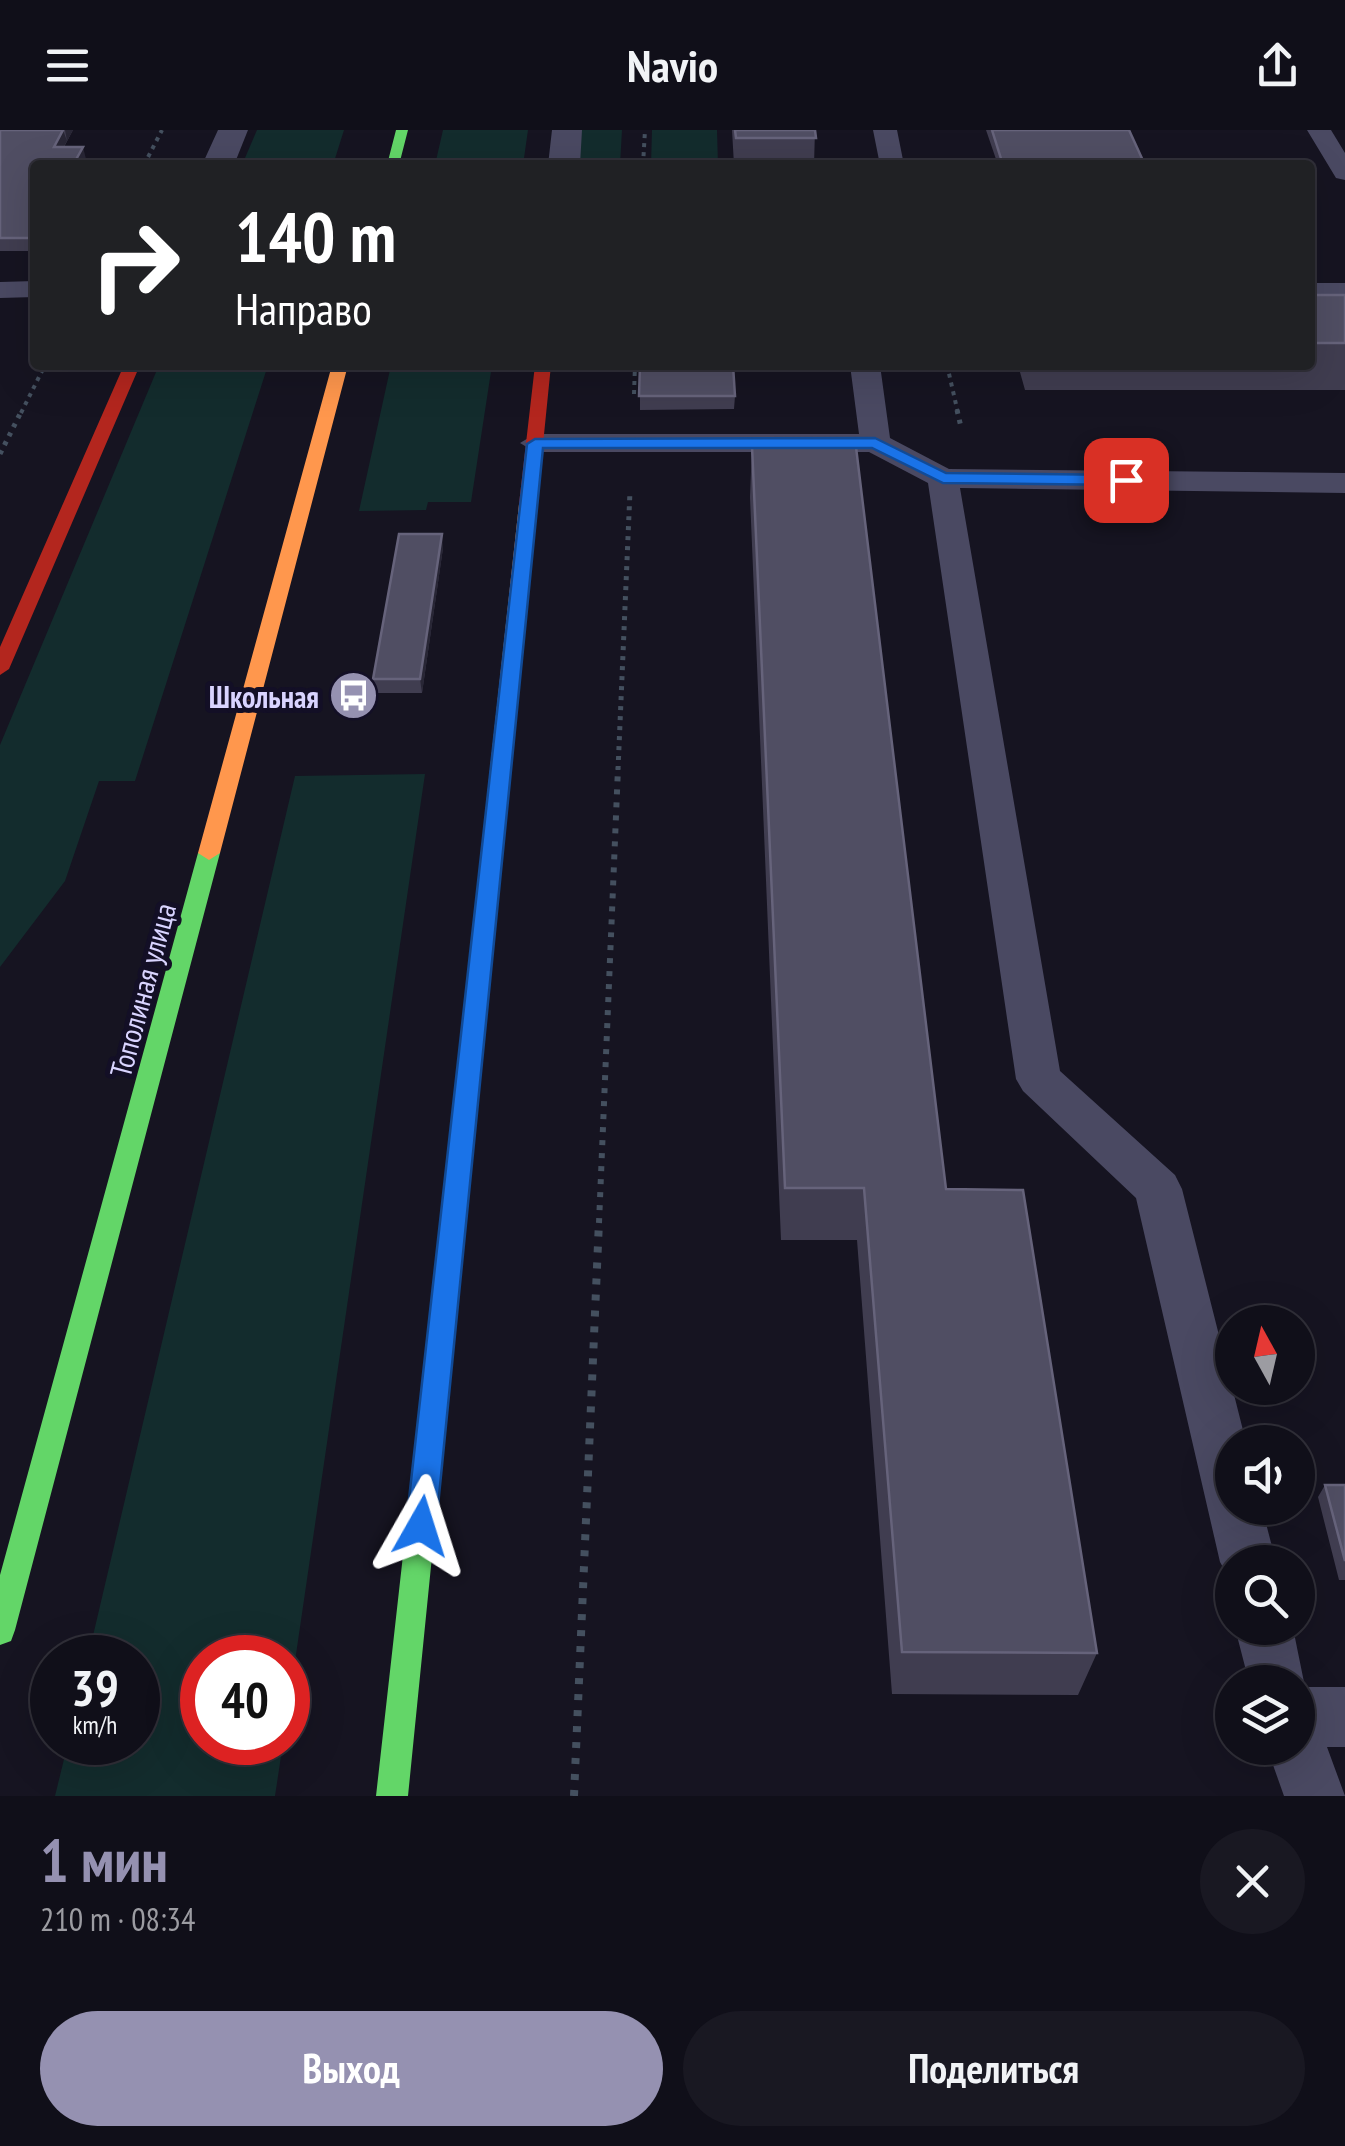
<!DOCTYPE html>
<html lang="ru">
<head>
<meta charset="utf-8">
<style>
  :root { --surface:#100f19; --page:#191822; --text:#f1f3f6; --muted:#9c9ca2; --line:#302f38; --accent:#9591b1 }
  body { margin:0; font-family:"PT Sans Narrow",sans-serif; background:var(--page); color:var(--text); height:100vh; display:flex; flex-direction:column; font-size:38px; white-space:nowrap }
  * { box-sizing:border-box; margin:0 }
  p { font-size:32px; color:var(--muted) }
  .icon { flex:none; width:55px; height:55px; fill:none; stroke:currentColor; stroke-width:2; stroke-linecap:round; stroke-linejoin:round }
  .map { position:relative; height:1666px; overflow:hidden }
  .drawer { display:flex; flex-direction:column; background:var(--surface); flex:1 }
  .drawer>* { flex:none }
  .top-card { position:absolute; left:30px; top:30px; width:1285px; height:210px; border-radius:10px; box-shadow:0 10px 40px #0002,0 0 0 2px var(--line); background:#202124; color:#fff; overflow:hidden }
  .needle { width:65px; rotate:352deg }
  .fabs { position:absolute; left:1215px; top:1175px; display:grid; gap:20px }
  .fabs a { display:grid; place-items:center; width:100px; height:100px; border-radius:50%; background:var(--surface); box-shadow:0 10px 40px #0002,0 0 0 2px var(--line); font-size:50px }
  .speed { position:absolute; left:30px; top:1505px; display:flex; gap:20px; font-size:50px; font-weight:700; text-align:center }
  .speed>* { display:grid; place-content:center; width:130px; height:130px; border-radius:50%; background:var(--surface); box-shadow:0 10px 40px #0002,0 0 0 2px var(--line); line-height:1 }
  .speed small { font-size:25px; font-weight:400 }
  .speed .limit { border:15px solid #d22; background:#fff; color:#111 }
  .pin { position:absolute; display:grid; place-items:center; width:85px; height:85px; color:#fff; margin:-42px; border-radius:20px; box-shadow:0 5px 15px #0006 }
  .me { position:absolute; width:110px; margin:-55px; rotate:6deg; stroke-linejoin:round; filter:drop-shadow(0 0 8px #0008) }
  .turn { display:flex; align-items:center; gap:35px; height:210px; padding:0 40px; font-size:45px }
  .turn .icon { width:130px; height:130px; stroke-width:2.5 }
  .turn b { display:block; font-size:70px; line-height:85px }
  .round { display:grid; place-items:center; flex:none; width:105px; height:105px; border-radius:52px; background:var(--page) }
  .head { display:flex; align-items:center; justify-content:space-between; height:170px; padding:0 40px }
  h1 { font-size:60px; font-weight:700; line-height:75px; color:var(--accent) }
  .primary-button { display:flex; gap:20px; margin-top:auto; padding:20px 40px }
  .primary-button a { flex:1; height:115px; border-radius:60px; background:var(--accent); color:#fff; font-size:40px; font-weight:700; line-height:115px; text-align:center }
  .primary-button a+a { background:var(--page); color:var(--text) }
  header { display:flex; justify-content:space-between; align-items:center; height:130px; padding:0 40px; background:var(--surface); font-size:45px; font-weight:700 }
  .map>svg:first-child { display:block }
  .green { fill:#132c2d }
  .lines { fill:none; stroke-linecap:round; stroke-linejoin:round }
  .path-far3 { stroke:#44505f; stroke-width:4; stroke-dasharray:4 5; stroke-linecap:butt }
  .path-far2 { stroke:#44505f; stroke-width:5; stroke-dasharray:4 6; stroke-linecap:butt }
  .path-far1 { stroke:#44505f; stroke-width:6; stroke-dasharray:5 8; stroke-linecap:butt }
  .path { stroke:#44505f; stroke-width:8; stroke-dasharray:6 10; stroke-linecap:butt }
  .lane { fill:#4a4962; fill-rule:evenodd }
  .street { fill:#4a4962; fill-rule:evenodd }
  .fast { fill:#63d668; fill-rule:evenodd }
  .slow { fill:#ff974d; fill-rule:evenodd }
  .jam { fill:#b3261e; fill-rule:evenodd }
  .wall { fill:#403d50 }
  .shaded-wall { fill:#282635 }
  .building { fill:#504e63; stroke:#66637b; stroke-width:2.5 }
  .route { fill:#1a73e8; stroke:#114b97; stroke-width:2.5 }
  .labels { text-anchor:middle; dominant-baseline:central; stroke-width:10; stroke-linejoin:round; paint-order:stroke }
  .poi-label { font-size:30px; font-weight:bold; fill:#d9d4ff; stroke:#130f26; text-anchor:end }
  .street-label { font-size:30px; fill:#d9d4ff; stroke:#130f26 }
</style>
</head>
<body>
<header><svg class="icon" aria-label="menu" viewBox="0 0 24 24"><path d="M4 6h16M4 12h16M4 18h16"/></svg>Navio<svg class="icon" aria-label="share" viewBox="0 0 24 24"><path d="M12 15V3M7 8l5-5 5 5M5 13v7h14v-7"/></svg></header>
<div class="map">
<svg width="1345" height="1666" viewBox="0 0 1345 1666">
  <rect width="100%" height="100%" fill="#161421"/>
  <path class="green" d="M257,0H344L333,35H242Z
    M443,0H528L523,35H435Z
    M577,0H622L620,35H573Z
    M652,0H717L718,35H651Z
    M159,235H268L135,651H99L65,751L0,837V615Z
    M391,235H492L471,372H428L426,380L359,381Z
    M425,644L288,1579V1528H202V1612L283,1613L275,1666H55L68,1613L138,1612V1528L88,1527L295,646Z"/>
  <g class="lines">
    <path class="path-far3" d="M144,35L162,0
      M643,35L645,0
      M947,235L958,283
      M634,264L635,235
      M21,283L45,235"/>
    <path class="path-far2" d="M957,280L961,297
      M0,324L22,280
      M618,640L630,361"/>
    <path class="path-far1" d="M599,1093L618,638"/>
    <path class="path" d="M574,1666L599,1091"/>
    <path class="lane" d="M873,0H897L904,35H880Z
      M1307,0H1331L1345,23V50L1336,48Z
      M35,151V167L0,168V152Z
      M1310,153H1345V169H1310Z
      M850,235H880L890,308L949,339L1345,343V363L960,358L1060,941L1175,1045L1182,1059L1246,1312H1232V1378H1262L1276,1432H1232V1453L1220,1432L1136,1068L1023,961L1016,949L928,353L869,322H535L520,313L535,304H859Z
      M1235,1498H1293L1305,1557H1345V1617H1327L1345,1666H1284L1267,1618H1298V1552H1249Z"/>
    <path class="street" d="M218,0H248L234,35H202Z
      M552,0H582L580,35H548Z"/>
    <path class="fast" d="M396,0H408L399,35H387Z
      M209,716L220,723L15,1500L11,1511L0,1515V1445L198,723Z
      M463,987L472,990L475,997L408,1666H376L451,997L454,990Z"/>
    <path class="slow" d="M332,235H348L220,723L209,730L198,723Z
      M528,369L537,374L475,997L472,1004L463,1007L454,1004L451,997L519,374Z"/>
    <path class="jam" d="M124,235H140L9,539L0,545V517Z
      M535,235H551L537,374L528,379L519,374Z"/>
  </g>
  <path class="wall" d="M0,0H73L64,17L86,29L35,35V121H0Z
    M732,0H815L814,35H734Z
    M986,0H1129L1145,35H998Z
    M1310,165H1345V260H1025L1018,235H1310Z
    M640,235L735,266L734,279L640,280Z
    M752,316L946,1059L1097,1523L1078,1565L892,1564L857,1110H781L750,367Z
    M443,418L422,563H376L373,549Z
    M1325,1355H1345V1450H1339L1318,1367Z"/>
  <path class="shaded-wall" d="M63,0L67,11L57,29L54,17Z
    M65,0H73L67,11Z
    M83,17L86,29L83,35H73Z
    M442,404L443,418L422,563L420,549Z"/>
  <path class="building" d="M0,0H63L54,17H83L73,35H35V108H0Z
    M735,0H815L816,8H736Z
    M992,0H1129L1145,35H1003Z
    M1310,165H1345V213H1310Z
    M640,235H733L735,266H639Z
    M752,316L856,317L946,1059L1023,1060L1097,1523L902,1522L864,1058H785Z
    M399,404H442L420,549H373Z
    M1325,1355H1345V1431Z"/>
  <path class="route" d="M875,308L946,343L1126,345L1134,350L1126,355L943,353L872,318H543L436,1396L431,1405L421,1410L411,1405L406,1396L527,314L535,309Z"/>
  <defs>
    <symbol id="bus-disc" viewBox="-11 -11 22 22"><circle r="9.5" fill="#9591b1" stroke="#130f26"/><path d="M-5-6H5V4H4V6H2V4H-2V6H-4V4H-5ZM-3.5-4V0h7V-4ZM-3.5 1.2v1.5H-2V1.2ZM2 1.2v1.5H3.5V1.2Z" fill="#fff"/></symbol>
  </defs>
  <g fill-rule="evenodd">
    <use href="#bus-disc" x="326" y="538" width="55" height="55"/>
  </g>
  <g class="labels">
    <g class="poi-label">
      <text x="319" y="566">Школьная</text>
    </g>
    <g class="street-label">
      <text transform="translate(142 860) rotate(-75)">Тополиная улица</text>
    </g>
  </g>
</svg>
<div class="fabs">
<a><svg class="needle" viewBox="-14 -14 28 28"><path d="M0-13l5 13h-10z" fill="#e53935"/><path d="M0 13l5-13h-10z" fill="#9c9ca2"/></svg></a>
<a><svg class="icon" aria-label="sound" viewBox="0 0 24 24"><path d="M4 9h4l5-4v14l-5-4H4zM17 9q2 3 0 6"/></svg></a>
<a><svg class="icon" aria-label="search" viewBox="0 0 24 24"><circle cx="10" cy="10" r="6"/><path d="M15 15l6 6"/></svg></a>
<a><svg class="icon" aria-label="layers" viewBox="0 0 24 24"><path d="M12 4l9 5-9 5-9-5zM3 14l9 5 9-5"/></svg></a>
</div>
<div class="speed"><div>39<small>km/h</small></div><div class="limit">40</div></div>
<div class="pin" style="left:1126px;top:350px;background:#d93025"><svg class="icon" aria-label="arrive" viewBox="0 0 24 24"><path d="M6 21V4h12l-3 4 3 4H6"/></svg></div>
<svg class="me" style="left:421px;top:1396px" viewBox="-20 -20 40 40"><path d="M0-17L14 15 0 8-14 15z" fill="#1a73e8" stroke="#fff" stroke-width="4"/></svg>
<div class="top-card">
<div class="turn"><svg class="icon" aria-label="right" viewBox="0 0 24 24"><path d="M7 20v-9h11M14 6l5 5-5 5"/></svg><div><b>140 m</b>Направо</div></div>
</div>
</div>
<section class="drawer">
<div class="head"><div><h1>1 мин</h1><p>210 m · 08:34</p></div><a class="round"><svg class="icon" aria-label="close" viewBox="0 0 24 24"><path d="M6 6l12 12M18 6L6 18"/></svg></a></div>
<div class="primary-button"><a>Выход</a><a>Поделиться</a></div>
</section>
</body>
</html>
